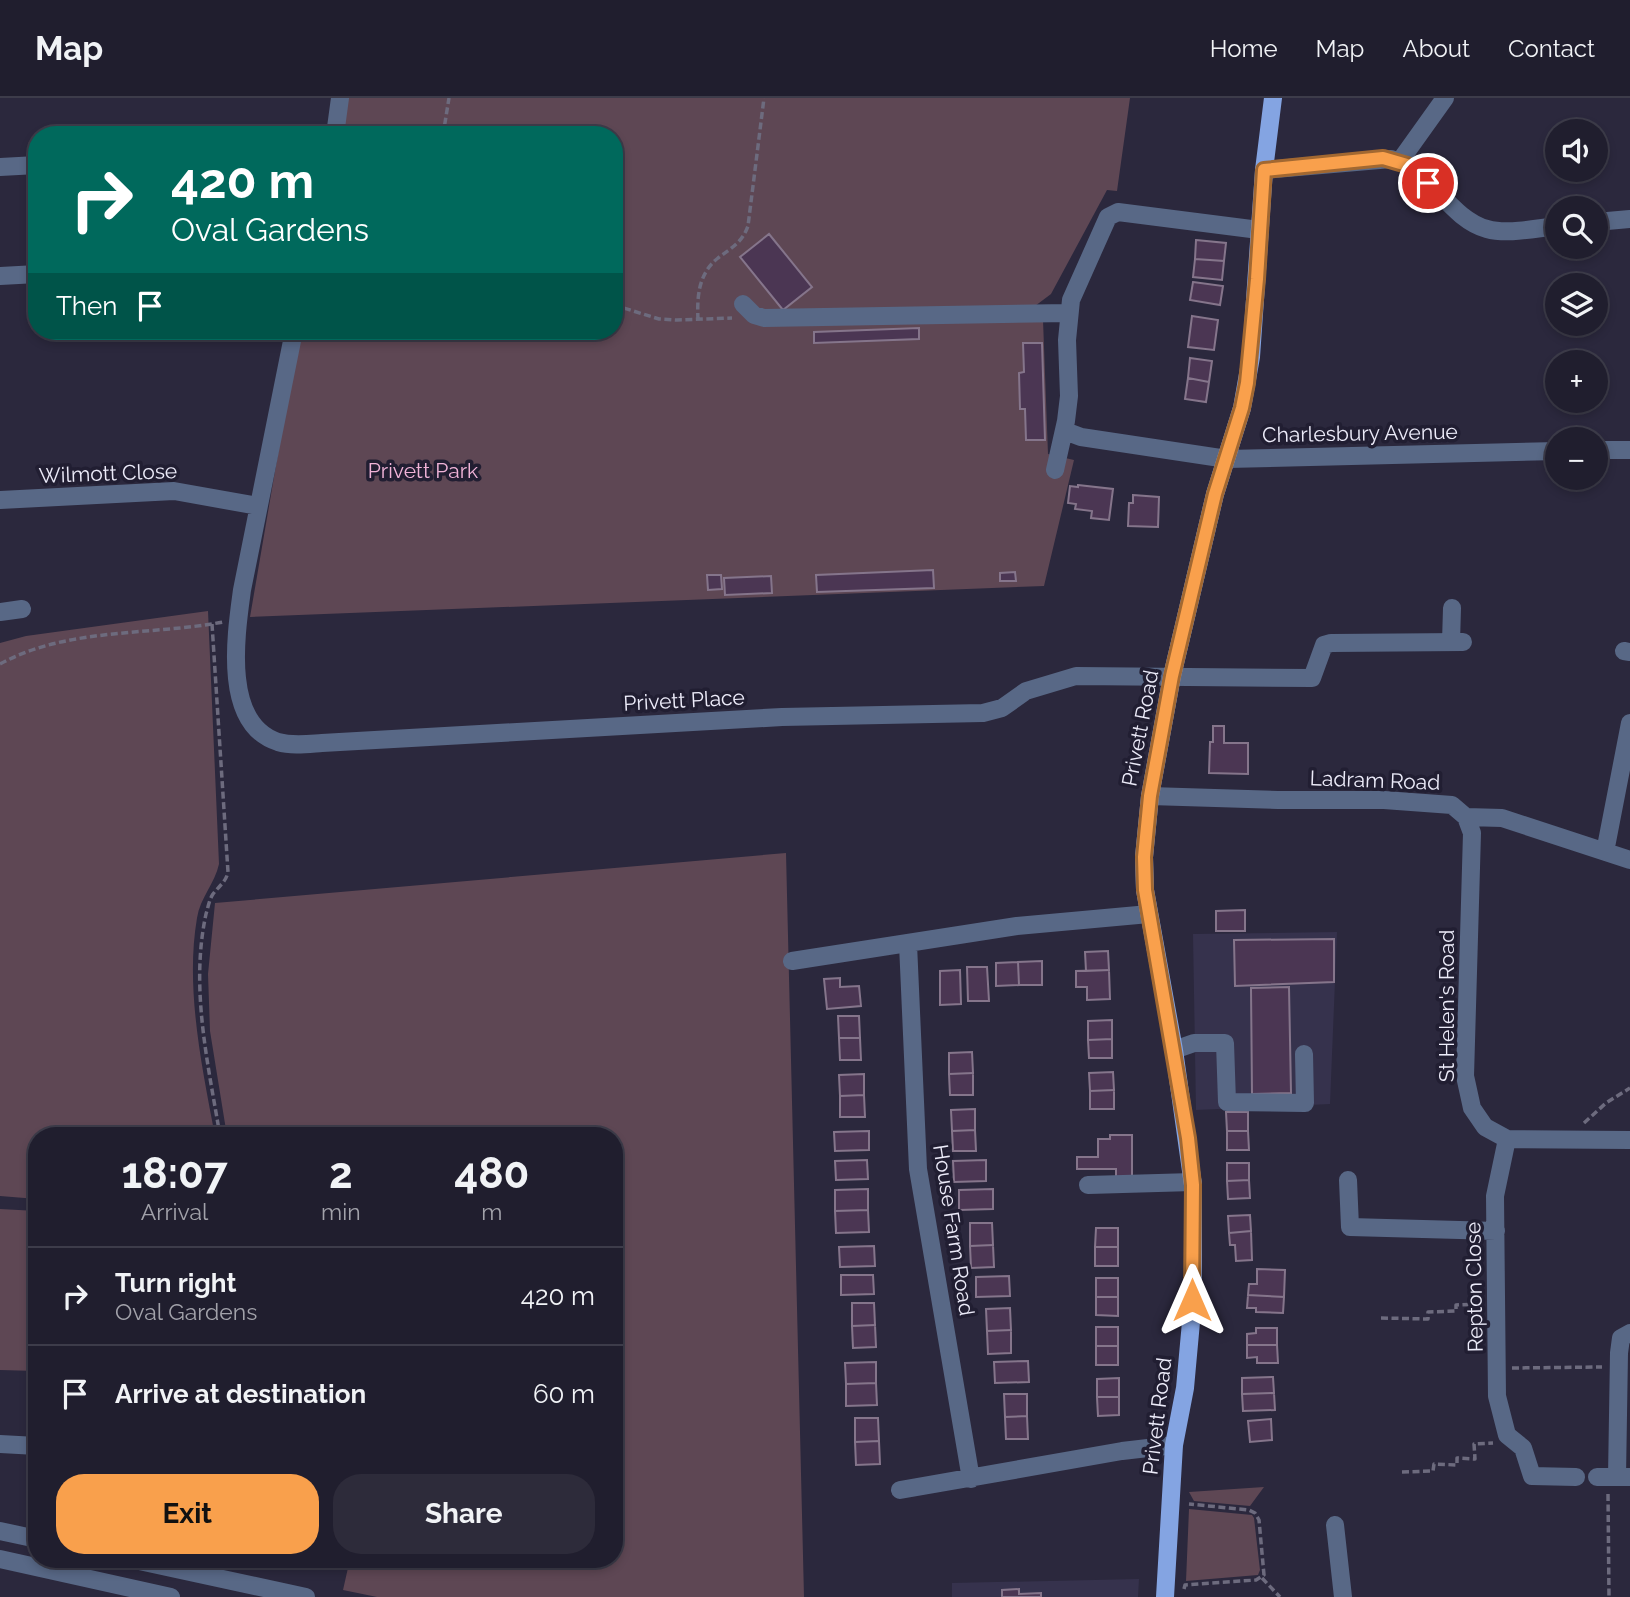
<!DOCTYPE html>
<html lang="en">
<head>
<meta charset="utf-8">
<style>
  :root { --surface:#201e2e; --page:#2d2b3a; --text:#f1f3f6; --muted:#a2a2aa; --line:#3d3c4a; --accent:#f9a04c }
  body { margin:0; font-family:Raleway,sans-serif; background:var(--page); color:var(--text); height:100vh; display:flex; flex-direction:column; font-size:26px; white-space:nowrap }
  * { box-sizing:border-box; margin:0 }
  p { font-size:23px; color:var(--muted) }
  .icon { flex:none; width:38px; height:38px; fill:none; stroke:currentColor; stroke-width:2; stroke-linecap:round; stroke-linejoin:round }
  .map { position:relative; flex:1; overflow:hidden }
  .panel { position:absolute; left:28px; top:1029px; width:595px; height:441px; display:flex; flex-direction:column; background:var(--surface); border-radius:28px; box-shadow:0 4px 10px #0003,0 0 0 2px var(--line) }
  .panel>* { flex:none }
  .hud { position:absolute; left:28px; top:28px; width:595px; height:214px; border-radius:28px; box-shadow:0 4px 10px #0003,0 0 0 2px var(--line); background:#00695c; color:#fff; overflow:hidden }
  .fabs { position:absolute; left:1545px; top:21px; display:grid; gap:14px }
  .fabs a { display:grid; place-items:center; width:63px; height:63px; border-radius:50%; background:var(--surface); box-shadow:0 4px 10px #0003,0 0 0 2px var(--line); font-size:35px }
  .pin { position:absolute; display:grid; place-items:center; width:60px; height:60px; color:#fff; margin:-30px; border:4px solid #fff; border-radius:50%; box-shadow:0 2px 7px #0007 }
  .me { position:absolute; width:77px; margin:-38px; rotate:0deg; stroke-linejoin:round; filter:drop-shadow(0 0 5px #0008) }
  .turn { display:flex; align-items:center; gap:24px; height:147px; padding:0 28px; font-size:32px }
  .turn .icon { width:91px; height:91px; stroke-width:2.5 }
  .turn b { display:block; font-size:49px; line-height:60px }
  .then { display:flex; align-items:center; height:66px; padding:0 28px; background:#0003; gap:14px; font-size:26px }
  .eta { display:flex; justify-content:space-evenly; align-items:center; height:119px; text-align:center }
  .eta b { font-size:42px; font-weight:700; line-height:49px }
  .button { display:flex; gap:14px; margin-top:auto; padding:14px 28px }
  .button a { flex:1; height:80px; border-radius:28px; background:var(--accent); color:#111; font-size:28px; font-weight:700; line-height:80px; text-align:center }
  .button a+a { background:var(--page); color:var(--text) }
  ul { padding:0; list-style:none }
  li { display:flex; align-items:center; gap:21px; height:98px; padding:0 28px; border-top:2px solid var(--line) }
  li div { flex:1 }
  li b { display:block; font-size:26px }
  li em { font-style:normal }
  header { display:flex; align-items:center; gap:42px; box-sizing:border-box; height:98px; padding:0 35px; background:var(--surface); border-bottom:2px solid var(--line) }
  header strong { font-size:33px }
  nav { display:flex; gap:38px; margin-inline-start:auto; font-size:24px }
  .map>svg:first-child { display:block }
  .built { fill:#36324d }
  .green { fill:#5e4754 }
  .building { fill:#4b3653; stroke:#85758b; stroke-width:2 }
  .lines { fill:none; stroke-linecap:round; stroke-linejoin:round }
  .path { stroke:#6d6b7e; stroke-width:3.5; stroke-dasharray:7 3.5; stroke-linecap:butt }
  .minor { stroke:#586886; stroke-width:18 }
  .major { stroke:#84a4e2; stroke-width:18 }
  .route-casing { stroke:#a26831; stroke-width:18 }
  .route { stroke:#f9a04c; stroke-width:12 }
  .labels { text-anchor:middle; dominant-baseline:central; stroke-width:7; stroke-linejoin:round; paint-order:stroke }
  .street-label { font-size:21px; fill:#ecebf9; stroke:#211e32 }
  .park-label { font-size:21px; fill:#f0b3d8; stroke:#211e32 }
</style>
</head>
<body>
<header>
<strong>Map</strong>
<nav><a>Home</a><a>Map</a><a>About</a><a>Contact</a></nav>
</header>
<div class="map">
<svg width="1630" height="1499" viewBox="0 0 1630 1499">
  <rect width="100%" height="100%" fill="#2b283d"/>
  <path class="built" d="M1337,834L1330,1006L1196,1012L1193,836Z
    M1139,1481L1138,1499H952V1485Z"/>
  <path class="green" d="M340,0H1130L1117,93L1107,92L1051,196L1035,208L1043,222L1048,356L1074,362L1044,488L250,519L299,233H614V37H333Z
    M208,513L219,766C215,785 200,800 197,820C185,890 202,969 215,1038H37V1101L0,1098V545L26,538Z
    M786,755L804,1499H377L343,1492L350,1461H614V1038H227L210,933L208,876L215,805Z
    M0,1111L37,1113V1273L0,1272Z
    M1264,1389L1250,1408L1194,1403L1189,1394Z
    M1189,1411L1252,1417L1254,1420L1260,1472L1258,1477L1186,1483Z"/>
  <path class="building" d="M769,136L812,189L783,212L740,159Z
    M1196,142L1226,145L1224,163L1195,161Z
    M1195,161L1224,163L1222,182L1193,179Z
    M1193,184L1223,188L1220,207L1190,202Z
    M1192,218L1218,222L1214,252L1188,249Z
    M919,230V241L814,245V234Z
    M1023,245H1042L1045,342H1026L1025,311H1020L1019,275L1024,274Z
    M1190,260L1212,263L1209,284L1188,280Z
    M1188,280L1209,284L1206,304L1185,301Z
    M1078,387L1113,391L1109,422L1091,420L1092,413L1075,411L1076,406L1068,405L1070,388L1078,389Z
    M1133,397L1159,399L1158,429L1128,428L1129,405H1133Z
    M933,472L934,490L817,494L816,477Z
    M1015,474L1016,483H1000V475Z
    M707,477H721L722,491L708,492Z
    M771,478L772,495L725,497L724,480Z
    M1213,628H1224V645H1248V676L1209,675L1210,644H1213Z
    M1245,812V833H1216V813Z
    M1334,841V884L1235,888L1234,842Z
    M1108,853L1109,872L1086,873L1085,854Z
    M1042,863V887H1019L1018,864Z
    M1018,864L1019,887L996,888V865Z
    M967,869H987L989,903H968Z
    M960,872L961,906L940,907V873Z
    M1109,872L1110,901L1087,902V889H1076V873Z
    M840,880V889L859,888L861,908L827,911L824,881Z
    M1289,889L1291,995L1252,996L1251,890Z
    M838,918H859L860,940H839Z
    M1112,922V941L1088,942V923Z
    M839,940H860L861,962H840Z
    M1112,941V960H1089L1088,942Z
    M972,954L973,975L949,976V955Z
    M1113,974L1114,992L1090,993L1089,975Z
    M973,975V997H950L949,976Z
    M864,976V997L840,998L839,977Z
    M1114,992V1011H1090V993Z
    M864,997L865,1019H840V998Z
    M975,1011V1032L952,1033L951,1012Z
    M1226,1014H1248V1033H1227Z
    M975,1032L976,1053H953L952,1033Z
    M869,1033V1052L835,1053L834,1034Z
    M1227,1033H1248L1249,1052H1227Z
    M1110,1037H1132V1079H1116V1071H1077V1059H1098V1041H1110Z
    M867,1062L868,1081L836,1082L835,1063Z
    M986,1062V1083L954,1084L953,1063Z
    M1227,1065H1249V1082L1227,1083Z
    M1249,1082L1250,1100L1228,1101L1227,1083Z
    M868,1091V1112L835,1113V1092Z
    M993,1091V1111L959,1112V1092Z
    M868,1112L869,1134L836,1135L835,1113Z
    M1250,1117L1251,1133L1229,1135L1228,1118Z
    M970,1125H992L993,1147L970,1148Z
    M1096,1130H1118V1149H1095Z
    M1251,1133L1252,1162L1236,1163L1235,1147H1230L1229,1135Z
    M993,1147L994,1169L971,1170L970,1148Z
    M874,1148L875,1168L840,1169L839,1149Z
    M1095,1149H1118V1168H1095Z
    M1257,1171L1285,1172L1284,1199L1248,1197L1249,1186H1257Z
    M841,1177H873L874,1196L841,1197Z
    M1009,1178L1010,1198L976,1199V1179Z
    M1096,1180H1118V1199H1096Z
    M1248,1197L1284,1199L1283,1215L1256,1214V1210H1247Z
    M1096,1199H1118V1218L1096,1217Z
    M852,1205H874L875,1227L852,1228Z
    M1010,1210L1011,1232L987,1233L986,1211Z
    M875,1227L876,1249L853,1250L852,1228Z
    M1096,1229H1118V1248H1096Z
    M1256,1230H1277V1247H1247V1236L1256,1235Z
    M1011,1232V1255L988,1256L987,1233Z
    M1247,1247H1277L1278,1265H1257V1259L1247,1260Z
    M1096,1248H1118V1267H1096Z
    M1028,1263L1029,1284L995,1285L994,1264Z
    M876,1264V1285L846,1286L845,1265Z
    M1273,1279L1274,1295L1242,1296V1280Z
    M1119,1280V1299H1097V1281Z
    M876,1285L877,1307L846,1308V1286Z
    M1274,1295L1275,1312L1243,1313L1242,1296Z
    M1004,1296H1027V1318L1005,1319Z
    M1097,1299H1119V1317L1098,1318Z
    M1027,1318L1028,1341H1006L1005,1319Z
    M855,1320H878L879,1343L855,1344Z
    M1271,1321L1272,1342L1250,1344L1248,1323Z
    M879,1343L880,1366L856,1367L855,1344Z
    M1019,1491V1496L1041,1495V1499H1002V1492Z"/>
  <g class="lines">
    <path class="path" d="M443,37L449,0
      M614,207L659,221L677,222L732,220
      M698,222C697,199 698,176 718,160C731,150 742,145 748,128L764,0
      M212,526L228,774C226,784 219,788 213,796C209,802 208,810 206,816C190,890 208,965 220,1038
      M0,566C68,529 149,538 223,524
      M1584,1025L1606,1005L1630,990
      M1381,1220L1428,1221V1214L1456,1213V1207L1478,1206
      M1512,1270L1602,1269
      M1402,1374L1433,1373L1434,1366L1457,1367V1360L1475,1361L1474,1346L1493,1345
      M1608,1396L1609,1499
      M1262,1480L1280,1499
      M1184,1491L1185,1487L1256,1482L1264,1477L1259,1422L1255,1415L1249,1412L1189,1406"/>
    <path class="minor" d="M335,37L340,0
      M1400,63L1445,0
      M0,69L37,67
      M1264,72L1391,61C1431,71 1448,120 1487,131C1508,137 1536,130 1558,128
      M1596,124L1630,121
      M0,178L37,176
      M743,206L754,217L764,220L1069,215
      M294,233L242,492C236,536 222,626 278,644C292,648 307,646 322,645L782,619L983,615L1002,610L1026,593L1076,578L1312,580L1324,547L1331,545L1463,544
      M1065,333L1081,339L1227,361L1558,353
      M1596,352H1630
      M1055,372L1066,323L1069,298L1067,242L1071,202L1108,119L1118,114L1259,132
      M0,402L174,393L258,408
      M0,514L22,511
      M1451,544L1452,510
      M1624,553L1630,554
      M1150,698L1278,702H1384L1452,707L1466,719L1502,720L1630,762
      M1466,719L1472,735L1465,978L1472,1010L1485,1029L1507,1041L1630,1042
      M1605,754L1630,625
      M908,846L918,1071L971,1381
      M792,863L1017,828L1149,816
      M1174,952L1194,945H1225L1227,1004L1305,1005L1304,956
      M1507,1041L1495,1098L1497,1298L1507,1337L1523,1350L1532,1378L1576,1379
      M1348,1082L1350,1129L1496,1133
      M1088,1087L1193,1084
      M0,1346L37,1348
      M1597,1379H1630
      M1617,1379L1619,1255L1621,1240L1630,1235
      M900,1392L1122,1353L1174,1347
      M1335,1427L1343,1499
      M0,1433L37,1441
      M0,1461L171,1499
      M130,1461L306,1499"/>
    <path class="major" d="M1165,1499L1174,1347L1185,1290L1193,1202V1087L1174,952L1145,792L1144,759L1150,698L1172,578L1215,396L1242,310L1251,259L1264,72L1273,0"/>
  </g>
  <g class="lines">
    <defs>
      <path id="route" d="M1192,1202L1193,1087L1188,1040L1145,792L1144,759L1150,698L1172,578L1215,396L1242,310L1247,285L1257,181L1264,72L1383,60L1407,67L1428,85"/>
    </defs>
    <use href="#route" class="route-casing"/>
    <use href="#route" class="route"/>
  </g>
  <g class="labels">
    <g class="street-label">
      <text transform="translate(1360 335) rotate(-1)">Charlesbury Avenue</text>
      <text transform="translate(108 375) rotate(-2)">Wilmott Close</text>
      <text transform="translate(684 602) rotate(-3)">Privett Place</text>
      <text transform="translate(1140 630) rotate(-79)">Privett Road</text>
      <text transform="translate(1375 682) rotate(2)">Ladram Road</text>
      <text transform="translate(1446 908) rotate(-90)">St Helen's Road</text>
      <text transform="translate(954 1132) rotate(81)">House Farm Road</text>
      <text transform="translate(1474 1189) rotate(-91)">Repton Close</text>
      <text transform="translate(1157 1318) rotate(-83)">Privett Road</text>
    </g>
    <g class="park-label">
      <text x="423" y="372">Privett Park</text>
    </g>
  </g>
</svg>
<div class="fabs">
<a><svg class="icon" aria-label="sound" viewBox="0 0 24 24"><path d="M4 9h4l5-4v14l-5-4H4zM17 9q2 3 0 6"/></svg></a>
<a><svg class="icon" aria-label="search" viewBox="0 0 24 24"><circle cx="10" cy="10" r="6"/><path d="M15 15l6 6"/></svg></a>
<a><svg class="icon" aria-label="layers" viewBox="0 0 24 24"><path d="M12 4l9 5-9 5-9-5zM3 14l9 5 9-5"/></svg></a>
<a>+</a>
<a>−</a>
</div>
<div class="pin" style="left:1428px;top:85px;background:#d93025"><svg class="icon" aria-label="arrive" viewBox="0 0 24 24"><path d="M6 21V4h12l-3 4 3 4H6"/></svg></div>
<svg class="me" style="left:1192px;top:1202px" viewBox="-20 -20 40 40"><path d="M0-17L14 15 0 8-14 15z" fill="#f9a04c" stroke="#fff" stroke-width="4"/></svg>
<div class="hud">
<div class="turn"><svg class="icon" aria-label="right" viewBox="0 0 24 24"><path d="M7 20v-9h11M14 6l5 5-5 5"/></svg><div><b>420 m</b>Oval Gardens</div></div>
<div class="then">Then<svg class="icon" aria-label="arrive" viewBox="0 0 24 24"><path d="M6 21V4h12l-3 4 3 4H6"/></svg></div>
</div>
<section class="panel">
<div class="eta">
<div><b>18:07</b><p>Arrival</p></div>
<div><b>2</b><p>min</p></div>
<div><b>480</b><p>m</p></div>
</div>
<ul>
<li><svg class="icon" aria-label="right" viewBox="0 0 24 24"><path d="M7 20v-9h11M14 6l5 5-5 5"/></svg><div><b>Turn right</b><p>Oval Gardens</p></div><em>420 m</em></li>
<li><svg class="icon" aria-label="arrive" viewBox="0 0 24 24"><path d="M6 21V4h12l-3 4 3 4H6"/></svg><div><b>Arrive at destination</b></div><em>60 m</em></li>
</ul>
<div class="button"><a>Exit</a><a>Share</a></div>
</section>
</div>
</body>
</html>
